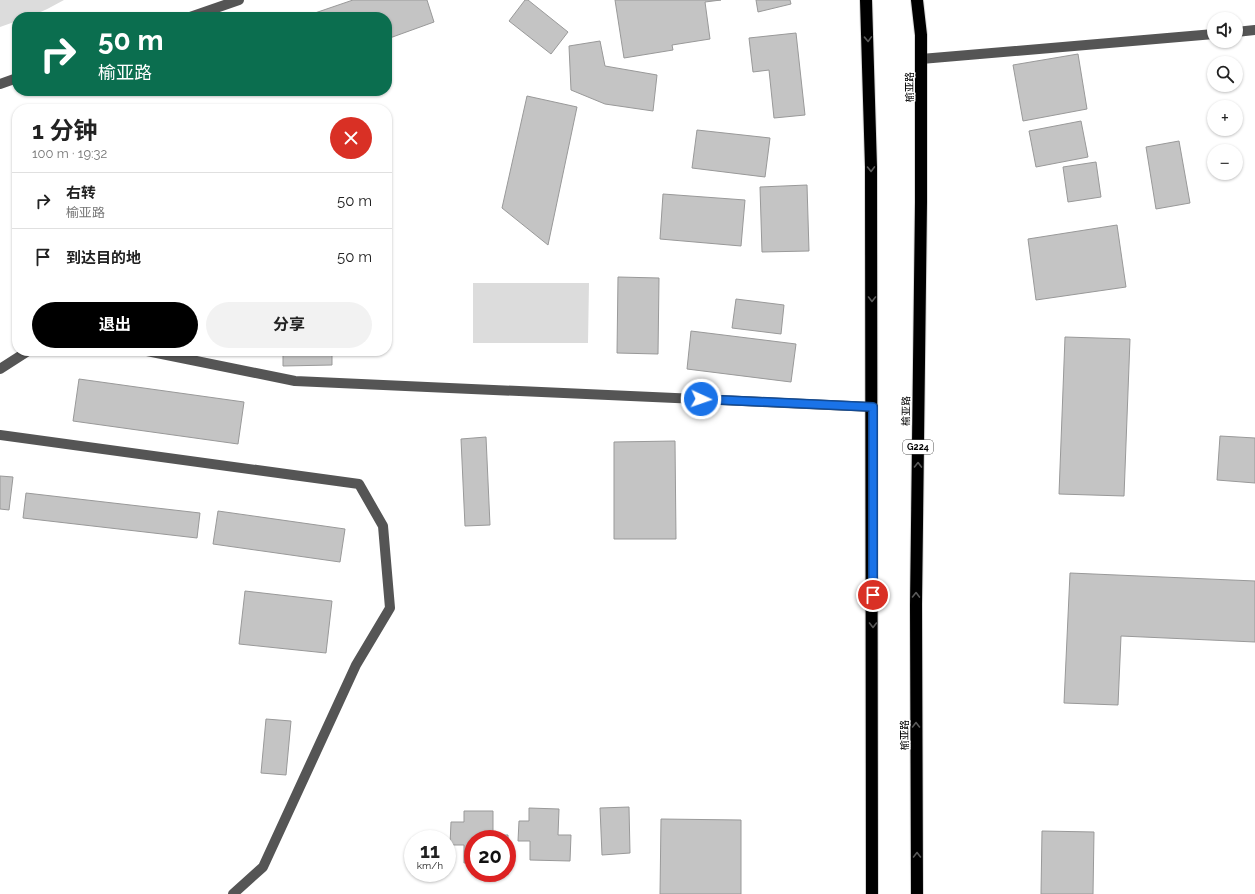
<!DOCTYPE html>
<html lang="zh">
<head>
<meta charset="utf-8">
<style>
  :root { --surface:#fff; --page:#f2f2f2; --text:#222; --muted:#767676; --line:#e0e0e0; --accent:#000 }
  body { margin:0; font-family:Raleway,"Noto Sans SC",sans-serif; background:var(--page); color:var(--text); height:100vh; display:flex; flex-direction:column; font-size:15px; white-space:nowrap }
  * { box-sizing:border-box; margin:0 }
  p { font-size:13px; color:var(--muted) }
  .icon { flex:none; width:22px; height:22px; fill:none; stroke:currentColor; stroke-width:2; stroke-linecap:round; stroke-linejoin:round }
  .map { position:relative; flex:1; overflow:hidden }
  .sheet { position:absolute; left:12px; top:104px; width:380px; height:252px; display:flex; flex-direction:column; background:var(--surface); border-radius:16px; box-shadow:0 1px 3px #0004 }
  .sheet>* { flex:none }
  .hud { position:absolute; left:12px; top:12px; width:380px; height:84px; border-radius:16px; box-shadow:0 1px 3px #0004; background:#0b6e4f; color:#fff; overflow:hidden }
  .fabs { position:absolute; left:1207px; top:12px; display:grid; gap:8px }
  .fabs a { display:grid; place-items:center; width:36px; height:36px; border-radius:50%; background:var(--surface); box-shadow:0 1px 3px #0004; font-size:20px }
  .speed { position:absolute; left:404px; top:830px; display:flex; gap:8px; font-size:20px; font-weight:700; text-align:center }
  .speed>* { display:grid; place-content:center; width:52px; height:52px; border-radius:50%; background:var(--surface); box-shadow:0 1px 3px #0004; line-height:1 }
  .speed small { font-size:10px; font-weight:400 }
  .speed .limit { border:6px solid #d22; background:#fff; color:#111 }
  .pin { position:absolute; display:grid; place-items:center; width:34px; height:34px; color:#fff; margin:-17px; border:2px solid #fff; border-radius:50%; box-shadow:0 1px 4px #0007 }
  .me { position:absolute; width:44px; margin:-22px; rotate:93deg; stroke-linejoin:round; filter:drop-shadow(0 0 3px #0008) }
  .turn { display:flex; align-items:center; gap:14px; height:84px; padding:0 20px; font-size:18px }
  .turn .icon { width:52px; height:52px; stroke-width:2.5 }
  .turn b { display:block; font-size:28px; line-height:34px }
  .round { display:grid; place-items:center; flex:none; width:42px; height:42px; border-radius:21px; background:var(--page) }
  .summary { display:flex; align-items:center; justify-content:space-between; height:68px; padding:0 20px }
  h1 { font-size:24px; font-weight:700; line-height:30px }
  .button { display:flex; gap:8px; margin-top:auto; padding:8px 20px }
  .button a { flex:1; height:46px; border-radius:24px; background:var(--accent); color:#fff; font-size:16px; font-weight:700; line-height:46px; text-align:center }
  .button a+a { background:var(--page); color:var(--text) }
  ul { padding:0; list-style:none }
  li { display:flex; align-items:center; gap:12px; height:56px; padding:0 20px; border-top:1px solid var(--line) }
  li div { flex:1 }
  li b { display:block; font-size:15px }
  li em { font-style:normal }
  .map>svg:first-child { display:block }
  .green { fill:#dcdcdc }
  .building { fill:#c4c4c4; stroke:#999 }
  .lines { fill:none; stroke-linecap:round; stroke-linejoin:round }
  .highway-casing { stroke:#dbdbdb; stroke-width:14 }
  .minor { stroke:#555; stroke-width:10 }
  .highway { stroke:#000; stroke-width:12 }
  .oneway { stroke:#595959 }
  .route-casing { stroke:#114b97; stroke-width:10 }
  .route { stroke:#1a73e8; stroke-width:7 }
  .labels { text-anchor:middle; dominant-baseline:central; stroke-width:3; stroke-linejoin:round; paint-order:stroke }
  .shield { fill:#fff; stroke:#4c4c4c; stroke-width:1 }
  .shield-label { font-size:9px; font-weight:bold; fill:#000 }
  .street-label { font-size:10px; fill:#000; stroke:#fff }
</style>
</head>
<body>
<div class="map">
<svg width="1255" height="894" viewBox="0 0 1255 894">
  <rect width="100%" height="100%" fill="#fff"/>
  <path class="green" d="M0,0H64C49,8 35,17 17,17V21L0,27Z
    M473,283H589L588,343H473Z"/>
  <path class="building" d="M353,0H427L434,22L387,39V17H310L309,15Z
    M525,0H528L568,32L551,54L509,21Z
    M615,0H721L705,2L710,39L672,45L673,50L624,58Z
    M756,0H790L791,4L758,12Z
    M796,33L805,115L774,118L769,70L753,72L749,38Z
    M600,41L605,66L657,75L653,111L605,104L571,90L569,46Z
    M1078,54L1087,109L1023,121L1013,65Z
    M527,96L577,107L548,245L502,208Z
    M1081,121L1088,157L1036,167L1029,131Z
    M697,130L770,138L765,177L692,168Z
    M1179,141L1190,203L1156,209L1146,147Z
    M1096,162L1101,197L1068,202L1063,167Z
    M807,185L809,251L762,252L760,187Z
    M663,194L745,200L741,246L660,239Z
    M1117,225L1126,287L1036,300L1028,239Z
    M618,277L659,278L658,354L617,353Z
    M736,299L784,305L781,334L732,328Z
    M691,331L796,344L791,382L687,369Z
    M1065,337L1130,339L1124,496L1059,494Z
    M283,351H332V365L283,366Z
    M79,379L244,402L238,444L73,421Z
    M1220,436L1255,438V483L1217,480Z
    M486,437L490,525L465,526L461,439Z
    M675,441L676,539H614V442Z
    M0,476L13,477L9,510L0,509Z
    M26,493L200,513L197,538L23,518Z
    M218,511L345,529L340,562L213,544Z
    M1070,573L1255,581V642L1121,636L1118,705L1064,703Z
    M245,591L332,601L326,653L239,644Z
    M266,719L291,721L286,775L261,773Z
    M629,807L630,853L602,855L600,808Z
    M529,808L559,809L558,835H571L570,861L530,860V841H518L519,821H529Z
    M464,811H493V835H508V863L507,839H473V863H464V845H450L451,822H464Z
    M661,819L741,820V894H660Z
    M1042,831L1094,832L1093,894H1041Z"/>
  <g class="lines">
    <defs>
      <path id="highway" d="M866,0L871,167L872,894
        M917,0L921,35V202L916,605L917,894"/>
    </defs>
    <use href="#highway" class="highway-casing"/>
    <path class="minor" d="M190,17L239,0
      M1236,32L1255,30
      M921,59L1214,34
      M0,84L17,78
      M147,351L295,381L873,407
      M0,369L28,351
      M0,435L359,484L383,526L390,608L356,665L263,867L233,894"/>
    <use href="#highway" class="highway"/>
  </g>
  <defs><path id="oneway-chevron" d="M-2-3.5L2.5 0L-2 3.5" fill="none" stroke-width="1.6" stroke-linecap="round" stroke-linejoin="round"/></defs>
  <g class="oneway">
    <use href="#oneway-chevron" transform="translate(868 39) rotate(88)"/>
    <use href="#oneway-chevron" transform="translate(871 169) rotate(89)"/>
    <use href="#oneway-chevron" transform="translate(872 299) rotate(90)"/>
    <use href="#oneway-chevron" transform="translate(918 465) rotate(-89)"/>
    <use href="#oneway-chevron" transform="translate(916 595) rotate(-89)"/>
    <use href="#oneway-chevron" transform="translate(873 625) rotate(90)"/>
    <use href="#oneway-chevron" transform="translate(916 725) rotate(-90)"/>
    <use href="#oneway-chevron" transform="translate(917 855) rotate(-90)"/>
  </g>
  <g class="lines">
    <defs>
      <path id="route" d="M701,399L873,407V595"/>
    </defs>
    <use href="#route" class="route-casing"/>
    <use href="#route" class="route"/>
  </g>
  <g class="labels">
    <rect class="shield" x="903" y="440" width="30" height="14" rx="3"/>
    <g class="shield-label">
      <text x="918" y="447">G224</text>
    </g>
    <g class="street-label">
      <text transform="translate(909 87) rotate(-90)">榆亚路</text>
      <text transform="translate(906 411) rotate(-89)">榆亚路</text>
      <text transform="translate(904 735) rotate(-90)">榆亚路</text>
    </g>
  </g>
</svg>
<div class="fabs">
<a><svg class="icon" aria-label="sound" viewBox="0 0 24 24"><path d="M4 9h4l5-4v14l-5-4H4zM17 9q2 3 0 6"/></svg></a>
<a><svg class="icon" aria-label="search" viewBox="0 0 24 24"><circle cx="10" cy="10" r="6"/><path d="M15 15l6 6"/></svg></a>
<a>+</a>
<a>−</a>
</div>
<div class="speed"><div>11<small>km/h</small></div><div class="limit">20</div></div>
<div class="pin" style="left:873px;top:595px;background:#d93025"><svg class="icon" aria-label="arrive" viewBox="0 0 24 24"><path d="M6 21V4h12l-3 4 3 4H6"/></svg></div>
<svg class="me" style="left:701px;top:399px" viewBox="-20 -20 40 40"><circle r="17" fill="#1a73e8" stroke="#fff" stroke-width="3"/><path d="M0-11L8 9 0 5-8 9z" fill="#fff"/></svg>
<div class="hud">
<div class="turn"><svg class="icon" aria-label="right" viewBox="0 0 24 24"><path d="M7 20v-9h11M14 6l5 5-5 5"/></svg><div><b>50 m</b>榆亚路</div></div>
</div>
<section class="sheet">
<div class="summary"><div><h1>1 分钟</h1><p>100 m · 19:32</p></div><a class="round" style="background:#d93025;color:#fff"><svg class="icon" aria-label="close" viewBox="0 0 24 24"><path d="M6 6l12 12M18 6L6 18"/></svg></a></div>
<ul>
<li><svg class="icon" aria-label="right" viewBox="0 0 24 24"><path d="M7 20v-9h11M14 6l5 5-5 5"/></svg><div><b>右转</b><p>榆亚路</p></div><em>50 m</em></li>
<li><svg class="icon" aria-label="arrive" viewBox="0 0 24 24"><path d="M6 21V4h12l-3 4 3 4H6"/></svg><div><b>到达目的地</b></div><em>50 m</em></li>
</ul>
<div class="button"><a>退出</a><a>分享</a></div>
</section>
</div>
</body>
</html>
